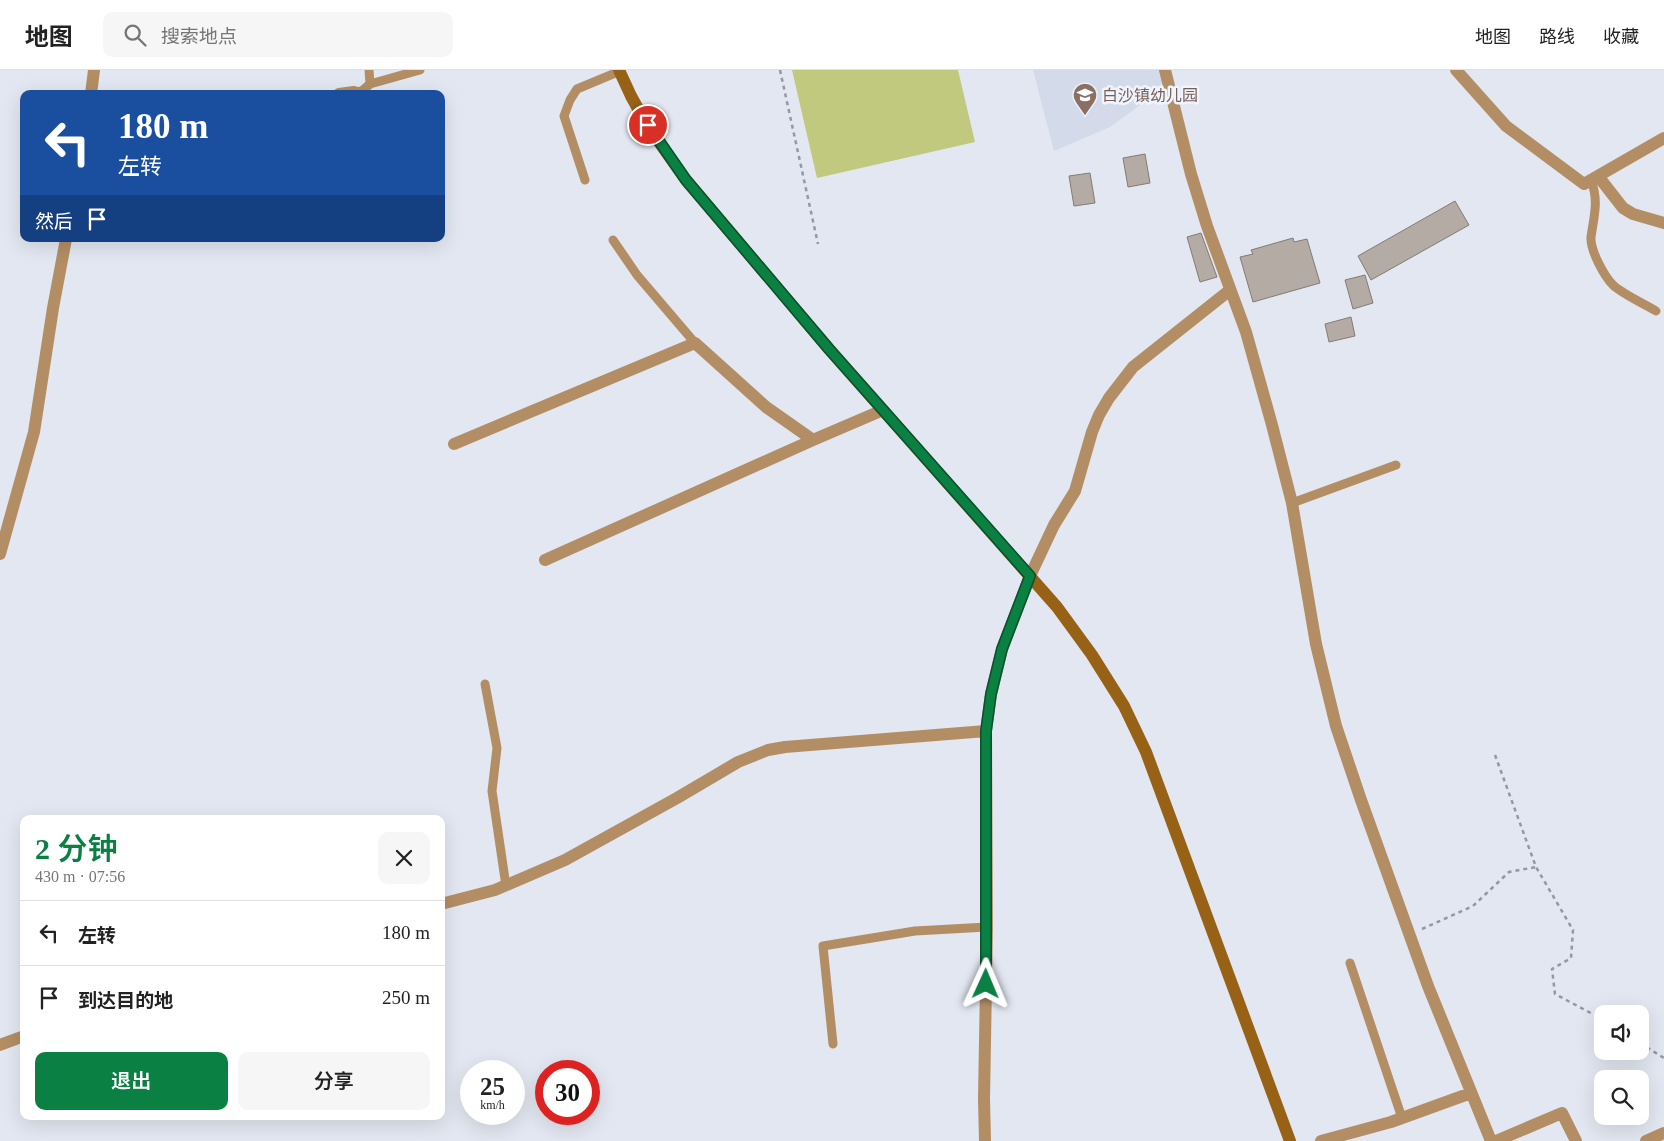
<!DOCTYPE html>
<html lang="zh">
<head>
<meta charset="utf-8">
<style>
  :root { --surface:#fff; --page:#f6f6f6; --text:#222; --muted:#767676; --line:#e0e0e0; --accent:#0b8043 }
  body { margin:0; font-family:"Times New Roman","Noto Sans SC",serif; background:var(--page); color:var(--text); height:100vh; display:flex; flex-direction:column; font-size:19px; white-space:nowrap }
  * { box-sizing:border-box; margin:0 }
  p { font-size:16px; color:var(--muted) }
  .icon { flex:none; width:28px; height:28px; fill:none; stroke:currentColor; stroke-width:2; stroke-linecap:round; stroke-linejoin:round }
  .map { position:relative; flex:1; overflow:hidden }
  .side { position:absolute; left:20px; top:745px; width:425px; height:305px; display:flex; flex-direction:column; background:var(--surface); border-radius:10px; box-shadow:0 5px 20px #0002 }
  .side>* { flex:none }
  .hud { position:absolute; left:20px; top:20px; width:425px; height:152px; border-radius:10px; box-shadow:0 5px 20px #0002; background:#1a4fa0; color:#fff; overflow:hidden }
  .tools { position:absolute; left:1594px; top:935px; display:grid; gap:10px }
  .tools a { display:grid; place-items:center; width:55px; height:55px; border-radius:10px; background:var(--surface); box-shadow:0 5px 20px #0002; font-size:25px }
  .speed { position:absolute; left:460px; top:990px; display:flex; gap:10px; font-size:25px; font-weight:700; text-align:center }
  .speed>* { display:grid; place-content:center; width:65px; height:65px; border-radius:50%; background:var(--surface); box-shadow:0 5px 20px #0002; line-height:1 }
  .speed small { font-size:12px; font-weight:400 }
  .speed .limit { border:8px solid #d22; background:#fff; color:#111 }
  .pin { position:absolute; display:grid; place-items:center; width:42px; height:42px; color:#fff; margin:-21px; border:2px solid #fff; border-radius:50%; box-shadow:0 1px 5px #0007 }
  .me { position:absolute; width:55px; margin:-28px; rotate:1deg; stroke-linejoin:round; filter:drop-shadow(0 0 4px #0008) }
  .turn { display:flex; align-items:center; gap:18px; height:105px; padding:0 15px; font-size:22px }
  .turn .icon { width:65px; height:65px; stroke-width:2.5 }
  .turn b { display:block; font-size:35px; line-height:42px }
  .then { display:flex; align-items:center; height:48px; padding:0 15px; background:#0003; gap:10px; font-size:19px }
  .round { display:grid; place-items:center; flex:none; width:52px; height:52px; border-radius:10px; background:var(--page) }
  .overview { display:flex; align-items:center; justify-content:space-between; height:85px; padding:0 15px }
  h1 { font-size:30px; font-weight:600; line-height:38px; color:var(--accent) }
  .cta { display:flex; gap:10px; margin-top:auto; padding:10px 15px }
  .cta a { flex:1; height:58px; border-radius:10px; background:var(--accent); color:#fff; font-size:20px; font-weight:600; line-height:58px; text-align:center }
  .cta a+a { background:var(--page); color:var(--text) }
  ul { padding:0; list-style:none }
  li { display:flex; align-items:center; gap:15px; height:65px; padding:0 15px; border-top:1px solid var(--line) }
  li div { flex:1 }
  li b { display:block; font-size:19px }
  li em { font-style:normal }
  header { display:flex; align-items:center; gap:30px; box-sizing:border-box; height:70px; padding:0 25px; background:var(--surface); border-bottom:1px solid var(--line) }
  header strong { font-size:24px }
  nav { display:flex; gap:28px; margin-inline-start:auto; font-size:18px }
  .search { width:350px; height:45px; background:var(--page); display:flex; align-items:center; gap:12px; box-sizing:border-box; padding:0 18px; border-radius:10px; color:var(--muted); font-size:19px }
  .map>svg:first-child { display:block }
  .built { fill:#d3dbeb }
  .green { fill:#c0c97e }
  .building { fill:#b3aba4; stroke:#837b74 }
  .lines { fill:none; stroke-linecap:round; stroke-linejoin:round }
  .path { stroke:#9498a0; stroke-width:2.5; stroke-dasharray:4 4; stroke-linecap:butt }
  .service { stroke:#b38e64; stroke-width:9 }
  .minor { stroke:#b38e64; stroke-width:12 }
  .secondary { stroke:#976216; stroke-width:12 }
  .route-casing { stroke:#07532c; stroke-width:12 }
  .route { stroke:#0b8043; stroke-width:9 }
  .labels { text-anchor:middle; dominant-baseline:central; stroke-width:5; stroke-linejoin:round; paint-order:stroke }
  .education-label { font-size:16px; fill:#785e54; stroke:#f0f4fe; text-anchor:start }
</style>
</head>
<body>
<header>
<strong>地图</strong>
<div class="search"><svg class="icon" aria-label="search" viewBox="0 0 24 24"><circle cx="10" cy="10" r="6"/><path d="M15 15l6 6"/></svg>搜索地点</div>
<nav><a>地图</a><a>路线</a><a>收藏</a></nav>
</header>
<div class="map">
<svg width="1664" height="1071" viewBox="0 0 1664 1071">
  <rect width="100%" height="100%" fill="#e2e7f1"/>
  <path class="built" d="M1033,0H1162L1164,7L1158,22L1110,57L1054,81Z"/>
  <path class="green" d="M792,0H958L975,72L817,108Z"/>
  <path class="building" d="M1145,84L1150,113L1128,117L1123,88Z
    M1090,103L1095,133L1074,136L1069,106Z
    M1455,131L1469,155L1371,210L1358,186Z
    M1201,163L1217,207L1200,212L1187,167Z
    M1293,168L1294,172L1307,169L1320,213L1253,232L1240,187L1253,184L1251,180Z
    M1365,205L1373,233L1353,239L1345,210Z
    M1351,247L1355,266L1329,272L1325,254Z"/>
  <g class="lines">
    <path class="path" d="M780,0L818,174
      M1495,685L1536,797L1573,860L1571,888L1552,899L1555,924L1602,949
      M1422,859L1473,836L1509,802L1536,797
      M1640,973L1664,988"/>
    <path class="service" d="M370,14L420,0
      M354,22L362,21L370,14L369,0
      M585,110L564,46L570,30L577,19L620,1
      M1591,110C1599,131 1594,146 1591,167C1590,180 1604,206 1613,215C1621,223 1646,235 1656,241
      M613,170L637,205L695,273
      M1292,433L1396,395
      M485,614L497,678L492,721L506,816
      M1350,893L1402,1048
      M833,974L823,876L915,861L987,857"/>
    <path class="minor" d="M1165,0L1191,104L1207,156L1246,262L1272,355L1292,433L1316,574L1336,656L1361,730L1428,916L1491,1071
      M1456,0L1506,56L1584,114L1664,68
      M91,24L94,0
      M339,24L354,22
      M1598,106L1623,138L1633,144L1664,153
      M454,374L695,273L766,337L813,370
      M0,484L34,362L53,238L66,169
      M545,490L813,370L883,340
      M441,834L495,820L565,790L677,728L738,692L768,680L785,677L986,661
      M0,975L24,966
      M985,1071L984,1029L987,857L986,661L991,624L1002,579L1030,506L1054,455L1075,421L1092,362L1099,345L1109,328L1133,297L1230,220
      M1321,1071L1391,1052L1471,1023
      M1496,1071L1562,1043L1576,1071
      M1646,1071L1664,1063"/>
    <path class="secondary" d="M619,0L631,26L647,55L686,110L829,279L1057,537L1092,585L1124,636L1146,682L1290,1071"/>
  </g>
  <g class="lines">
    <defs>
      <path id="route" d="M648,55L686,110L829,279L1030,506L1002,579L991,624L986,661V914"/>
    </defs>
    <use href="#route" class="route-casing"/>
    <use href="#route" class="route"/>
  </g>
  <defs>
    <symbol id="school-pin" viewBox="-11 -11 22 30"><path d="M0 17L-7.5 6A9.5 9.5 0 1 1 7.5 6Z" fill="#8d6e63" stroke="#f0f4fe"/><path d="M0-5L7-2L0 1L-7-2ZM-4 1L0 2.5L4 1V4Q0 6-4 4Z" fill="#fff"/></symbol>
  </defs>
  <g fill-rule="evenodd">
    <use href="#school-pin" x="1071" y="11" width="28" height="38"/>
  </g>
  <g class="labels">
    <g class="education-label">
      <text x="1102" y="25">白沙镇幼儿园</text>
    </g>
  </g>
</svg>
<div class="tools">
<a><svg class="icon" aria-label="sound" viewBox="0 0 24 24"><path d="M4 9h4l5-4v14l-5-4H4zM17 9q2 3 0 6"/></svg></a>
<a><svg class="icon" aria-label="search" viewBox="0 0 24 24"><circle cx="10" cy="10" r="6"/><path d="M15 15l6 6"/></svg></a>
</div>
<div class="speed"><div>25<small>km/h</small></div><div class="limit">30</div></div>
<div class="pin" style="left:648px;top:55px;background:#d93025"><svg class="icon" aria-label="arrive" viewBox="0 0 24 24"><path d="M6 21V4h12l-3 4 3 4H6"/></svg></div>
<svg class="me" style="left:986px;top:914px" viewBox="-20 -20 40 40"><path d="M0-17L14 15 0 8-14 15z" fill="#0b8043" stroke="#fff" stroke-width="4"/></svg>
<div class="hud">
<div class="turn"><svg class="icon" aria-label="left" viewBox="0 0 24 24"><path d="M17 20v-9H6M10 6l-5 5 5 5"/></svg><div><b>180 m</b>左转</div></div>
<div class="then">然后<svg class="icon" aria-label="arrive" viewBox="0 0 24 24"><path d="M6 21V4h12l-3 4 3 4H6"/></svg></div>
</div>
<section class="side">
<div class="overview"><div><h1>2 分钟</h1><p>430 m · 07:56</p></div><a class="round"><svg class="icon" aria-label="close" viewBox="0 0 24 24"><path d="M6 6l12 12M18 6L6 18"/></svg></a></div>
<ul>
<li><svg class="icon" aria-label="left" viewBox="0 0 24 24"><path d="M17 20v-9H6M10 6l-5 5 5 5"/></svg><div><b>左转</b></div><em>180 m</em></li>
<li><svg class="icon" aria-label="arrive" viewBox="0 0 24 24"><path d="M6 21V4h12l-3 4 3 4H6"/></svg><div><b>到达目的地</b></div><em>250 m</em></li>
</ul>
<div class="cta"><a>退出</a><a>分享</a></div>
</section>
</div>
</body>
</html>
